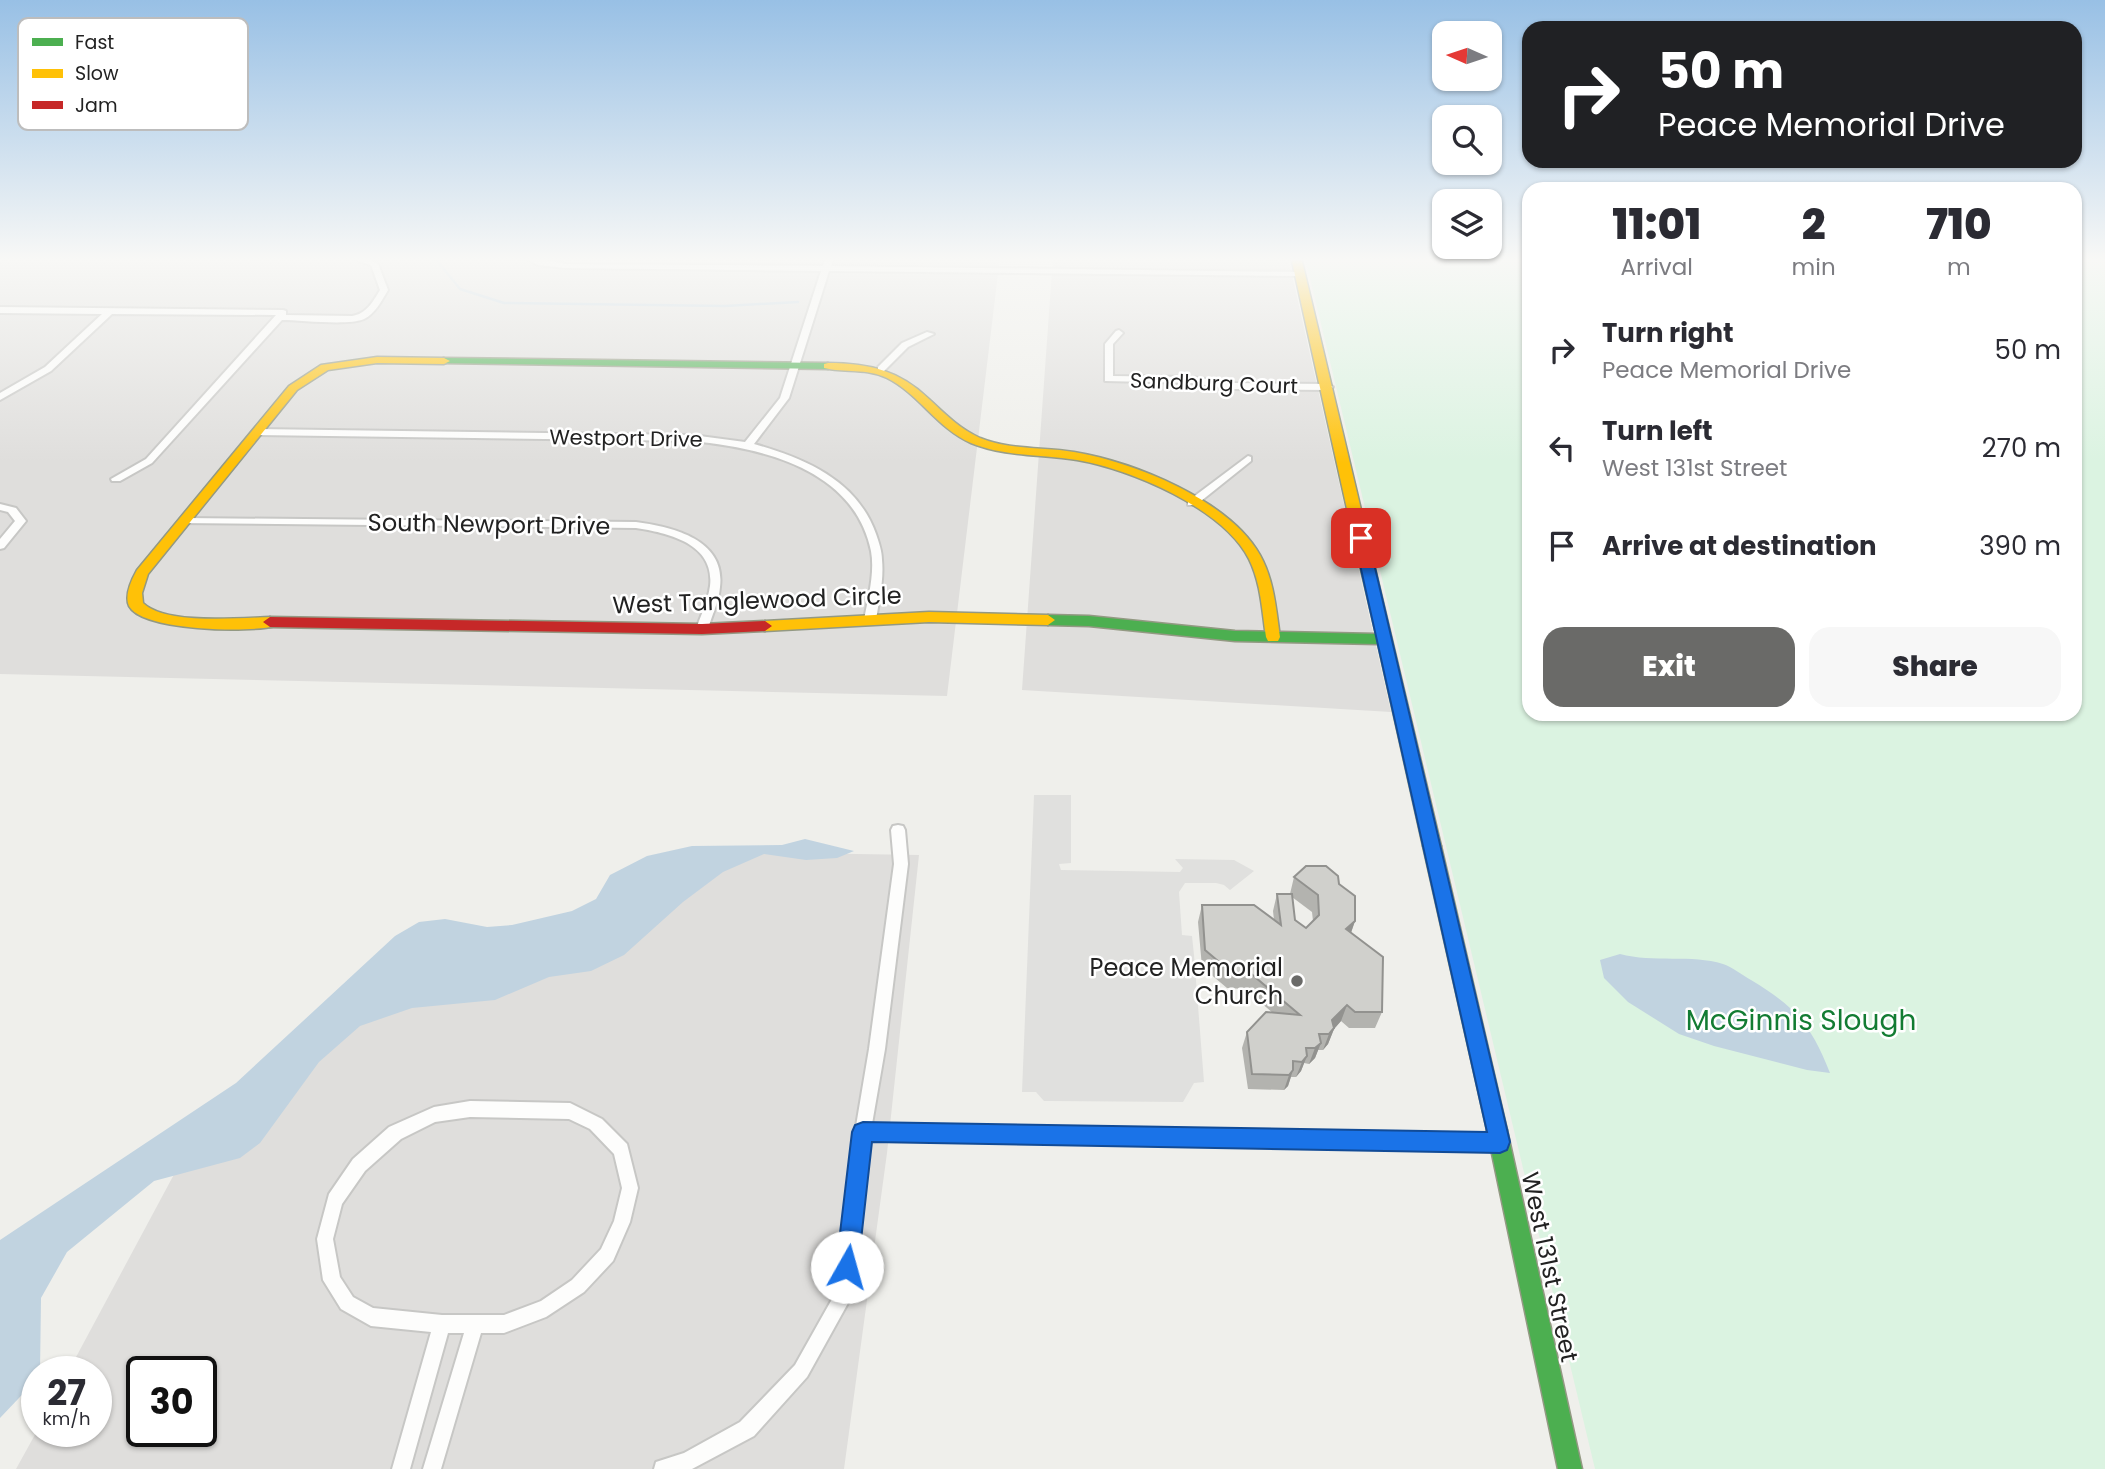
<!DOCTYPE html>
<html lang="en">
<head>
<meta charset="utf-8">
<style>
  :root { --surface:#fff; --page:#f7f7f7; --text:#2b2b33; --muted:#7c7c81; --accent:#6a6a68 }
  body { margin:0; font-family:Poppins,sans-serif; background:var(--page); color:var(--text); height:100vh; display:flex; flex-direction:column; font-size:26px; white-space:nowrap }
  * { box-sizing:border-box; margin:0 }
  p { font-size:23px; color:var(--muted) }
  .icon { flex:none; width:38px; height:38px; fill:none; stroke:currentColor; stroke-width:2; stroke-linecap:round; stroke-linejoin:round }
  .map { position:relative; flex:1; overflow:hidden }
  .sheet { position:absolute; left:1522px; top:182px; width:560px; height:539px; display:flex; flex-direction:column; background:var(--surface); border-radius:21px; box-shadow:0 2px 5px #0004 }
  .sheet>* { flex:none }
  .banner { position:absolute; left:1522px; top:21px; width:560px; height:147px; border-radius:21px; box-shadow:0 2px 5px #0004; background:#202124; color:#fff; overflow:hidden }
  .needle { width:46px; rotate:273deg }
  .fabs { position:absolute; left:1432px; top:21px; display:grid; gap:14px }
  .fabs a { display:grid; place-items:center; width:70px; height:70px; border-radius:14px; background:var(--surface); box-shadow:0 2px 5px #0004; font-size:35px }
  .speed { position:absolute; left:21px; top:1356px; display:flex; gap:14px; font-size:35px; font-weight:700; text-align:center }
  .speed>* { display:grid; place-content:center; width:91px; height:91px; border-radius:50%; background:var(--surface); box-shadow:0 2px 5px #0004; line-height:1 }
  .speed small { font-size:18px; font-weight:400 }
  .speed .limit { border:4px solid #111; border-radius:10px; background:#fff; color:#111 }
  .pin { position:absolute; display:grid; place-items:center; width:60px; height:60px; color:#fff; margin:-30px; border-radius:14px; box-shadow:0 4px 10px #0006 }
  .me { position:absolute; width:77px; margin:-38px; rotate:7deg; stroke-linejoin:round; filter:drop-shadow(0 0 5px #0008) }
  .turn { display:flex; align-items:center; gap:24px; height:147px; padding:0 21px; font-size:32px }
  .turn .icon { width:91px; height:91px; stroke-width:2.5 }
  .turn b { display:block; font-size:49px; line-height:60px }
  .eta { display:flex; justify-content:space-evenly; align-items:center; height:119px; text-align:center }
  .eta b { font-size:42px; font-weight:800; line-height:49px }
  .button { display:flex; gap:14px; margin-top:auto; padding:14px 21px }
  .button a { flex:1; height:80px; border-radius:21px; background:var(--accent); color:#fff; font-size:28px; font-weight:800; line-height:80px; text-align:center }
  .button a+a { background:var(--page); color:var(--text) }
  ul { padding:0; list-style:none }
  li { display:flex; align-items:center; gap:21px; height:98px; padding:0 21px }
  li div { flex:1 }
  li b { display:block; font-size:26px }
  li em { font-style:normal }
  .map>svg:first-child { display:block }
  .residential { fill:#dfdedc; fill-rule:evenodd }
  .park { fill:#dbf3e1 }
  .parking { fill:#e0e0de }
  .water { fill:#c1d3e0 }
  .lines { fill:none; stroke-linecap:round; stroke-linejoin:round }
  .stream { stroke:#c1d3e0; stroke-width:2.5 }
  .street-casing { stroke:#c7c7c5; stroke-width:4 }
  .fast-casing { stroke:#939983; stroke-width:3 }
  .slow-casing { stroke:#939983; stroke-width:3 }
  .jam-casing { stroke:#939983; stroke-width:3 }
  .street { fill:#fdfdfc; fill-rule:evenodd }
  .fast { fill:#4caf50; fill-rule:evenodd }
  .slow { fill:#ffc107; fill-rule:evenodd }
  .jam { fill:#c62828; fill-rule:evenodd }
  .wall { fill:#b3b3af; fill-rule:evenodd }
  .shaded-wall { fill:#92928f }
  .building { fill:#d0d0cc; stroke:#92928f; stroke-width:2 }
  .route { fill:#1a73e8; stroke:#114b97; stroke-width:2 }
  .poi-dot { fill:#6a6a68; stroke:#fff; stroke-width:2.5 }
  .labels { text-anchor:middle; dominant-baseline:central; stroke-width:5; stroke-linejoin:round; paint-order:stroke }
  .far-street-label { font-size:21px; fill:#222; stroke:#fff }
  .street-label { font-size:24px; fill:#222; stroke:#fff }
  .poi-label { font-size:24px; fill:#222; stroke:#fff; text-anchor:end }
  .near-park-label { font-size:28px; fill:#137c33; stroke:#fff }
  .key { fill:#fff; stroke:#bdbdbd; stroke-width:2 }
  .key-label { font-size:19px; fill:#222 }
</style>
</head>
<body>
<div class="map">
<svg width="2105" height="1469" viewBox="0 0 2105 1469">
  <rect width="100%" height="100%" fill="#efefeb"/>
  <path class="residential" d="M0,257H827L814,299L821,300L834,257H1000L947,696L0,674Z
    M1053,257H1288L1391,712L1022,690Z
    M738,852L919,855L887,1153L844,1469H16L37,1431L96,1432V1372H68L193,1139L393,971L619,911ZM142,1372H201V1432H142Z"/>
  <path class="park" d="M1305,257H1529L1530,714H2076V257H2105V1469H1595Z"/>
  <path class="parking" d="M1034,795H1071V863L1059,864L1061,870L1180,872L1183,868L1175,859L1234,860L1254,871L1230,890L1224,885L1216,883H1185L1179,892L1182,935L1192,936L1194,955L1204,1082L1194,1083L1183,1102L1050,1101H1044L1036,1092H1022Z"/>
  <path class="water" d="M805,839L854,851L837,858L806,860L764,854L723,872L683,902L624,955L591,971L549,977L495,1000L412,1008L360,1026L319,1062L260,1143L240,1158L154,1181L67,1252L41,1298L40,1372H37V1379L0,1418V1240L236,1083L395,936L419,922L445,919L487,927L512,925L572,911L596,899L610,875L647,856L692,846L782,845Z
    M1620,954C1653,963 1692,954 1723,964C1732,967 1742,975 1751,980C1796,1007 1811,1025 1830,1073L1807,1070L1714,1046L1679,1034L1628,1002L1604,978L1600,960Z"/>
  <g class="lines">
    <path class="stream" d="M434,257L460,289L504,303L725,306L798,302"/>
    <defs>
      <path id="street" d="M358,257H364L378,264L388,290C382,300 375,314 364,319C349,326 300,320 282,320L152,463L120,481H112L111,479L146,459L276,315L112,314L51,371L0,400V393L45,367L102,314L0,313V307L283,310L286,311V315L352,316C366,314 373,302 380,290L371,265L358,261Z
        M523,257C537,257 552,262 566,264L823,266L826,257H834L831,266L1300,272L1304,274L1300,276L829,271L789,398L754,444C804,458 857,480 876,534C879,543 882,551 882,560C884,580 879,600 876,620L870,624L864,620C868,598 875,573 871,551C854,469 763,448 692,441L257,435L252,432L257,429L692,435L745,442L780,398L821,271L566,268L538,265Z
        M1119,330L1123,333L1113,344V376L1191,377L1235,383L1328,384L1333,387L1328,390L1235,389L1191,383L1105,381V344L1116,331Z
        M927,332L934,334L908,347L884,371H878V367L902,343Z
        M1248,456L1251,457V461L1196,505H1188V501Z
        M0,504L16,508L26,521L4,548L0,549V539L15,521L8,512L0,510Z
        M184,518L636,522C672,527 726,539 720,587C719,601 712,615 708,629L702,633L696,629C701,615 708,601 710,586C715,544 669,533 636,528L180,523V519Z
        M898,825L903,826L905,830L908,864L885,1049L872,1124L1500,1134L1506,1136L1508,1142L1506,1148L1500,1150L870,1140L853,1294L807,1377L754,1436L692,1469H654L656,1462L684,1453L740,1422L795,1365L836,1292L855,1132L869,1049L894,864L891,830L893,826Z
        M470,1101L570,1103L602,1119L627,1144L638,1188L630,1222L613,1261L584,1292L546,1317L504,1333H481L441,1469H423L464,1333H448L410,1469H392L431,1332L371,1326L341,1309L323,1280L317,1239L329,1194L353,1159L389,1127L434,1107ZM470,1117L569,1119L590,1129L614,1154L622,1188L614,1221L601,1249L572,1280L541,1301L504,1315H442L373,1308L353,1297L340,1277L333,1239L342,1204L365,1171L401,1139L435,1122Z"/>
      <path id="fast" d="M444,358L828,363L834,366L828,369L440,363V359Z
        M1356,514L1363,518L1441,846L1438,851L1432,853L1426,851L1423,846L1378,644L1235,641L1089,626L1048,625L1041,620L1048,615L1089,616L1235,631L1376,634L1349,518Z
        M1497,1120L1504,1123L1507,1130L1582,1469H1558L1487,1130L1490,1123Z"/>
      <path id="slow" d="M1291,257H1301L1363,518L1356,522L1349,518Z
        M377,357L444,358L450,361L444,364L377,363L328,370L297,390L148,574L142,593L143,603C166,625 238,618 270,617L277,622L275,626C250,633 142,631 129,606C124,595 132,579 137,570L289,386L321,365Z
        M828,363C869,363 900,371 929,399C945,414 960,429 980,438C1009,450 1043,447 1074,452C1134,462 1229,500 1260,555C1274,580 1276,609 1280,637L1278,641H1268L1266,637C1262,611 1261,583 1249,559C1223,508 1130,469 1077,460C1042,454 1005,457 971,443C938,429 919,394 887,378C866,368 845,373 824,368V364Z
        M929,612L1048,615L1055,620L1048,625L929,622L765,631L758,626L765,621Z
        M1432,839L1438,841L1441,846L1507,1130L1504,1137L1497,1140L1490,1137L1487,1130L1423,846L1426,841Z"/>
      <path id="jam" d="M270,617L702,624L765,621L772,626L765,631L702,634L270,627L263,622Z"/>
    </defs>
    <use href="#street" class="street-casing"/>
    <use href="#fast" class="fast-casing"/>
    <use href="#slow" class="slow-casing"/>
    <use href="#jam" class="jam-casing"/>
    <use href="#street" class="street"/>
    <use href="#fast" class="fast"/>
    <use href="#slow" class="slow"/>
    <use href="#jam" class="jam"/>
  </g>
  <path class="wall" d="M1294,877L1339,884L1355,921L1351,933L1382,1012L1375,1028H1349L1341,1021L1334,1029L1328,1044L1323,1050H1318L1315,1058L1309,1064L1304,1063L1301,1071L1296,1077H1291L1288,1086L1284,1090L1248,1089L1242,1048L1247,1032L1273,1013L1245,989L1227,988L1202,967L1198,922L1202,905L1274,920L1273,911L1277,894H1290ZM1292,897L1312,912L1313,921L1306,928L1295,920Z"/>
  <path class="shaded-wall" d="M1355,921L1349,938L1346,929Z
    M1347,1005L1341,1021L1334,1029L1328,1044L1323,1050L1329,1034L1332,1020Z
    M1321,1043L1315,1058L1309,1064L1315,1048Z
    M1307,1056L1301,1071L1296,1077L1302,1062Z
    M1293,1070L1288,1086L1284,1090L1289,1075Z"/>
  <path class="building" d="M1306,866H1326L1338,876L1339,884L1355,896V921L1346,929L1383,957L1382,1012H1355L1347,1005L1332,1020L1334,1028L1329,1034H1319L1321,1043L1315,1048H1306L1307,1056L1302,1062L1293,1061V1070L1289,1075L1252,1074L1247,1032L1266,1012L1300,1015L1249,972H1231L1205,950L1202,905H1254L1281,925L1277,894H1292L1295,920L1306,928L1319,915L1318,895L1294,877Z"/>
  <linearGradient id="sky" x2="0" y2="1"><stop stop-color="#98c0e5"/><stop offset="0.56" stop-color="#f8f8f6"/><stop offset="1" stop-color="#f8f8f6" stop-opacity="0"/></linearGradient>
  <rect width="2105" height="463" fill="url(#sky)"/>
  <path class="route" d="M1361,534L1368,538L1510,1142L1507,1150L1500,1153L872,1142L858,1267L855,1275L847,1278L839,1275L836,1267L852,1132L855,1125L863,1122L1487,1132L1354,538Z"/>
  <circle class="poi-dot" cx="1297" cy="981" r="7"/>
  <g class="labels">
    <g class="far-street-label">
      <text transform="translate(1214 383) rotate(2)">Sandburg Court</text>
      <text transform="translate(626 438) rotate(1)">Westport Drive</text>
    </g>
    <g class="street-label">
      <text transform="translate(489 524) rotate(1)">South Newport Drive</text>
      <text transform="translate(757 600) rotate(-2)">West Tanglewood Circle</text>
      <text transform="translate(1550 1267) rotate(78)">West 131st Street</text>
    </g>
    <g class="poi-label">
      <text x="1283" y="967">Peace Memorial<tspan x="1283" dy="28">Church</tspan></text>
    </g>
    <g class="near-park-label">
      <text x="1801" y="1020">McGinnis Slough</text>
    </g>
  </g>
  <rect x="18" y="18" width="230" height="112" rx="10" class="key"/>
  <rect x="32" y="38" width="31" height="8" fill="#4caf50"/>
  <rect x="32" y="69" width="31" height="9" fill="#ffc107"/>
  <rect x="32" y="101" width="31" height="8" fill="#c62828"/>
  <g class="key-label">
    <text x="75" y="49">Fast</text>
    <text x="75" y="80">Slow</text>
    <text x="75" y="112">Jam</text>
  </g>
</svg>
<div class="fabs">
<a><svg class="needle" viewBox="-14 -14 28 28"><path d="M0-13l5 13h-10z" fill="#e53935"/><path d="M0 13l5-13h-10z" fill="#7c7c81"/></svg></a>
<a><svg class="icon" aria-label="search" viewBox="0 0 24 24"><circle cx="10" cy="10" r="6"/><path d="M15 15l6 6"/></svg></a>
<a><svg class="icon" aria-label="layers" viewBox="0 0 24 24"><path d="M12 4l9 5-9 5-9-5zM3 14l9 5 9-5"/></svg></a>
</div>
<div class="speed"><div>27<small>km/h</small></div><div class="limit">30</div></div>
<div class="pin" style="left:1361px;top:538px;background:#d93025"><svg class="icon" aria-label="arrive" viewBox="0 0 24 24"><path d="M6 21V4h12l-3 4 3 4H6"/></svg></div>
<svg class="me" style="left:847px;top:1267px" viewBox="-20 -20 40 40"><circle r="19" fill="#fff"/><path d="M0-13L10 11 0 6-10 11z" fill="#1a73e8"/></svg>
<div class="banner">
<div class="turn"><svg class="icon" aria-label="right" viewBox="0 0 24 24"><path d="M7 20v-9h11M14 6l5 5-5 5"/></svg><div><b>50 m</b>Peace Memorial Drive</div></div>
</div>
<section class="sheet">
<div class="eta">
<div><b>11:01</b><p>Arrival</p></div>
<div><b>2</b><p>min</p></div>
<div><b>710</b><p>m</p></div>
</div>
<ul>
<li><svg class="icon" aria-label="right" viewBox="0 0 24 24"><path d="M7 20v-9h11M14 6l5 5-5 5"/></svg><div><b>Turn right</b><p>Peace Memorial Drive</p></div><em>50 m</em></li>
<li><svg class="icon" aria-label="left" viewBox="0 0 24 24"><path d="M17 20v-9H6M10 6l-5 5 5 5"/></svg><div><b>Turn left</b><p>West 131st Street</p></div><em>270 m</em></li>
<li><svg class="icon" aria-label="arrive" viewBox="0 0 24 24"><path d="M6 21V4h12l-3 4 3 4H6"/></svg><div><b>Arrive at destination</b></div><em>390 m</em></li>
</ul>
<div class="button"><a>Exit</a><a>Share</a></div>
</section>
</div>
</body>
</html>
